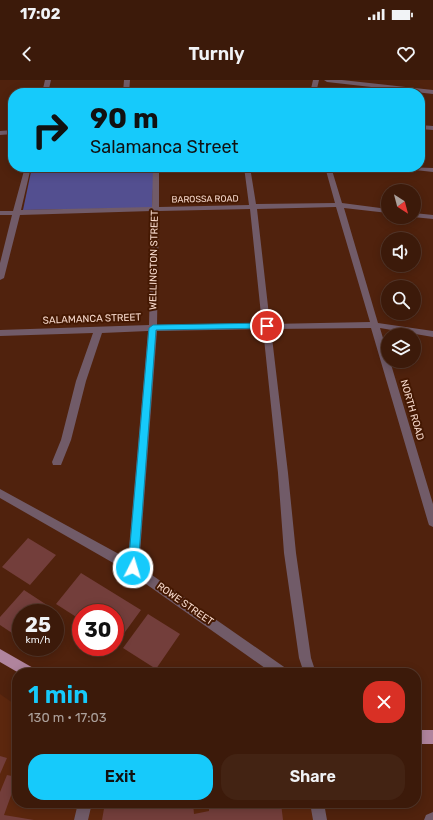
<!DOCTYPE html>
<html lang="en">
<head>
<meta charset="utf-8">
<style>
  :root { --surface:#3c1a0a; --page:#432313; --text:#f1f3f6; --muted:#aca19c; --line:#55382b; --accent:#16cafb }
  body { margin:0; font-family:Rubik,sans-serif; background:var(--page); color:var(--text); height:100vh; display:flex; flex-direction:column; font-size:15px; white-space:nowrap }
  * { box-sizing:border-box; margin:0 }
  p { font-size:13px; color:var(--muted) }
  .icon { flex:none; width:22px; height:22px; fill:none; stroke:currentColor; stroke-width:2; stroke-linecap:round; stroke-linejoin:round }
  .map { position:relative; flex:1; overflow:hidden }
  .drawer { position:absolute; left:12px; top:588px; width:409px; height:140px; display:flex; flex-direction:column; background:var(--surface); border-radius:16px; box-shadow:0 2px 10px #0003,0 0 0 1px var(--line) }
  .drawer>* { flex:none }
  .top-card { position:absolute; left:8px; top:8px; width:417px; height:84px; border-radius:16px; box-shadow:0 2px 10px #0003,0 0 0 1px var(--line); background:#16cafb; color:#111; overflow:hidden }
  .needle { width:26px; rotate:144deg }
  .fabs { position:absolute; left:381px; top:104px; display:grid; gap:8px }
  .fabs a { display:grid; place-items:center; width:40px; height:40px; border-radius:50%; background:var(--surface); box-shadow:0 2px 10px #0003,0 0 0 1px var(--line); font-size:20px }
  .speed { position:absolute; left:12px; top:524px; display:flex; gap:8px; font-size:20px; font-weight:700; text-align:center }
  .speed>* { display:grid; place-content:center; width:52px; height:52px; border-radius:50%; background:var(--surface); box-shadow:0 2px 10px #0003,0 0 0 1px var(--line); line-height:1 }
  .speed small { font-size:10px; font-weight:400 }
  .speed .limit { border:6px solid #d22; background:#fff; color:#111 }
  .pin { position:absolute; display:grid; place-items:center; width:34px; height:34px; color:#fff; margin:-17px; border:2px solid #fff; border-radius:50%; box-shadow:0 1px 4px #0007 }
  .me { position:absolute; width:44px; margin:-22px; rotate:5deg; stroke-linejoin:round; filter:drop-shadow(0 0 3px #0008) }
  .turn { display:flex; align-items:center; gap:14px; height:84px; padding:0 16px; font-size:18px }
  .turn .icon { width:52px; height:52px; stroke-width:2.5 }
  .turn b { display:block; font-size:28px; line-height:34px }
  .round { display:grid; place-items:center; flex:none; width:42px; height:42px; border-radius:16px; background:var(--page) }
  .headline { display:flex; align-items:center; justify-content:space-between; height:68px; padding:0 16px }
  h1 { font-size:24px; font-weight:600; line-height:30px; color:var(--accent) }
  .button { display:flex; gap:8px; margin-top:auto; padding:8px 16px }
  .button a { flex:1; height:46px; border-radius:16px; background:var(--accent); color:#111; font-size:16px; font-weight:600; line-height:46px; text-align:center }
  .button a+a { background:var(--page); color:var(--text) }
  .status { display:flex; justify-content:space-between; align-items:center; height:28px; padding:0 20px; background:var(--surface); direction:ltr }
  .status svg { height:11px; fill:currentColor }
  header { display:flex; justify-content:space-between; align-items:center; height:52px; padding:0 16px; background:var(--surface); font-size:18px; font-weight:600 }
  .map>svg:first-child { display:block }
  .built { fill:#5c270e }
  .green { fill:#534f90 }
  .building { fill:#733e3b }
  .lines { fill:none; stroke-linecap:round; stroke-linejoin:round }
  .minor { fill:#715b68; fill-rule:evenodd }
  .major { fill:#b0849d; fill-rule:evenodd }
  .route { fill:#16cafb; stroke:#0e83a3 }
  .labels { text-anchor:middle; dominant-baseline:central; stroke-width:4; stroke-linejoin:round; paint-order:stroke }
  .far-street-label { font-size:9px; fill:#f6d8cb; stroke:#441802 }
  .street-label { font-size:10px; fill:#f6d8cb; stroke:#441802 }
</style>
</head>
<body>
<div class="status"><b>17:02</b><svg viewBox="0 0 49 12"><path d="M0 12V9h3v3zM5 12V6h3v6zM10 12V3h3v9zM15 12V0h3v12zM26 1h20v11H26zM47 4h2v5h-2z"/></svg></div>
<header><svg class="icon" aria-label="back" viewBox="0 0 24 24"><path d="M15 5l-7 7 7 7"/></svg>Turnly<svg class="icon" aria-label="heart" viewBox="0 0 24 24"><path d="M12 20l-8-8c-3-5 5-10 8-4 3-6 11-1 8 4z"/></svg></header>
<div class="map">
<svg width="433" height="740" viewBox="0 0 433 740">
  <rect width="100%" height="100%" fill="#50220d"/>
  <path class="built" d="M0,614L17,626V723H314L317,740H0Z"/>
  <path class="green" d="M32,87H154L152,128L23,130Z"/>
  <path class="building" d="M28,458L56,475L30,505L2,487Z
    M81,493L141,530L117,563L115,562V533H81V540L56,524Z
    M24,510L53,529L49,533H21V559L0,545V537Z
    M148,534L180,554L156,589L123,568Z
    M0,676L7,678L0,694Z
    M7,695L17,697V699L4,735L34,740H0V712Z
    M105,723H152V729L179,726V723H193L194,734L209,731V723H281L283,740H102Z"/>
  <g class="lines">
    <path class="minor" d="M45,0H51L48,13H42Z
      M124,0H130L129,13H123Z
      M313,0H319L316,13H310Z
      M324,0H342L433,10V14L327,2Z
      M420,45L433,46V50L420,49Z
      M13,50V54L0,55V51Z
      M25,87H31L21,130L152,127L153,87H159V127L249,125L244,87H250L256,124L335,123L325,87H331L342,123L388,129V133L344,128L378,243L433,251V257L380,248L388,275V281H390L433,424V447L429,445L428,442L371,248L271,249L288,393L296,473L311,578L316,593H304L299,578L284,473L278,393L263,249L157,251L139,486L287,589L289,593H272L129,492L0,418V409L128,479L148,251L102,253L86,301L71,360L61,385H53L52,382L61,360L76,301L93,253L0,256V250L149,245L152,131L20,135L4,198L0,200V183L12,135H0V131H13ZM336,127L370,242L270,244L257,129ZM250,129L262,244L157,245L159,131Z
      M403,87L433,88V92L406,89Z
      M414,133L433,135V139L413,137Z
      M78,723H92L88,740H74Z
      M310,723H324L327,740H313Z
      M433,732V740H424L426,735Z"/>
    <path class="major" d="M0,569L35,589L37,593H19L0,582Z
      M416,650H433V664H416Z"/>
  </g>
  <path class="route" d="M267,243L269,244V248L156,250L138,488L137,492L133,493L129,492L128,488L149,248L153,245Z"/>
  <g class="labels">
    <g class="far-street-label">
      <text transform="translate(205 119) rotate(-1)">BAROSSA ROAD</text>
    </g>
    <g class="street-label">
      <text transform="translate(154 180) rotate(-89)">WELLINGTON STREET</text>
      <text transform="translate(92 239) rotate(-2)">SALAMANCA STREET</text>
      <text transform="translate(412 330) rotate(74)">NORTH ROAD</text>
      <text transform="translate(185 524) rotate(35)">ROWE STREET</text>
    </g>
  </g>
</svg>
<div class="fabs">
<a><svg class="needle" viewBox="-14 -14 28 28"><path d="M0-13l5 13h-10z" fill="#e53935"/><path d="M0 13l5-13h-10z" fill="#aca19c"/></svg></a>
<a><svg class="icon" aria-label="sound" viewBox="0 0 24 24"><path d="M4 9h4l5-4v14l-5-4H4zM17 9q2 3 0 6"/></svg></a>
<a><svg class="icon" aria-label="search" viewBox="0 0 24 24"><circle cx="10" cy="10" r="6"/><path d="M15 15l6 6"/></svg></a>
<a><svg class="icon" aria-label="layers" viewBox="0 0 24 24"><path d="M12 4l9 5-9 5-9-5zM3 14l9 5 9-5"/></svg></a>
</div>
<div class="speed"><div>25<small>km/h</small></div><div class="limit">30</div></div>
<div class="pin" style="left:267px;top:246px;background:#d93025"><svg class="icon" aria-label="arrive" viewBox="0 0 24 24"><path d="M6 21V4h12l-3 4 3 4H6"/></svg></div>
<svg class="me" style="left:133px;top:488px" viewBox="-20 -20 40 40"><circle r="17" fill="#16cafb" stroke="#fff" stroke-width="3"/><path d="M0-11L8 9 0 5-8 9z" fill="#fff"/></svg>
<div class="top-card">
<div class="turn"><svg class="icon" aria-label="right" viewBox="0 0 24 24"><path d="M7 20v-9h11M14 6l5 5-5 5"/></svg><div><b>90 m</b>Salamanca Street</div></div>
</div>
<section class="drawer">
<div class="headline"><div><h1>1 min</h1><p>130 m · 17:03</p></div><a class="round" style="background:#d93025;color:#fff"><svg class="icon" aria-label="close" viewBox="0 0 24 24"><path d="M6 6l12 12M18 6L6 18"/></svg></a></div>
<div class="button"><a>Exit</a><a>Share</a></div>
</section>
</div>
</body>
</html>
